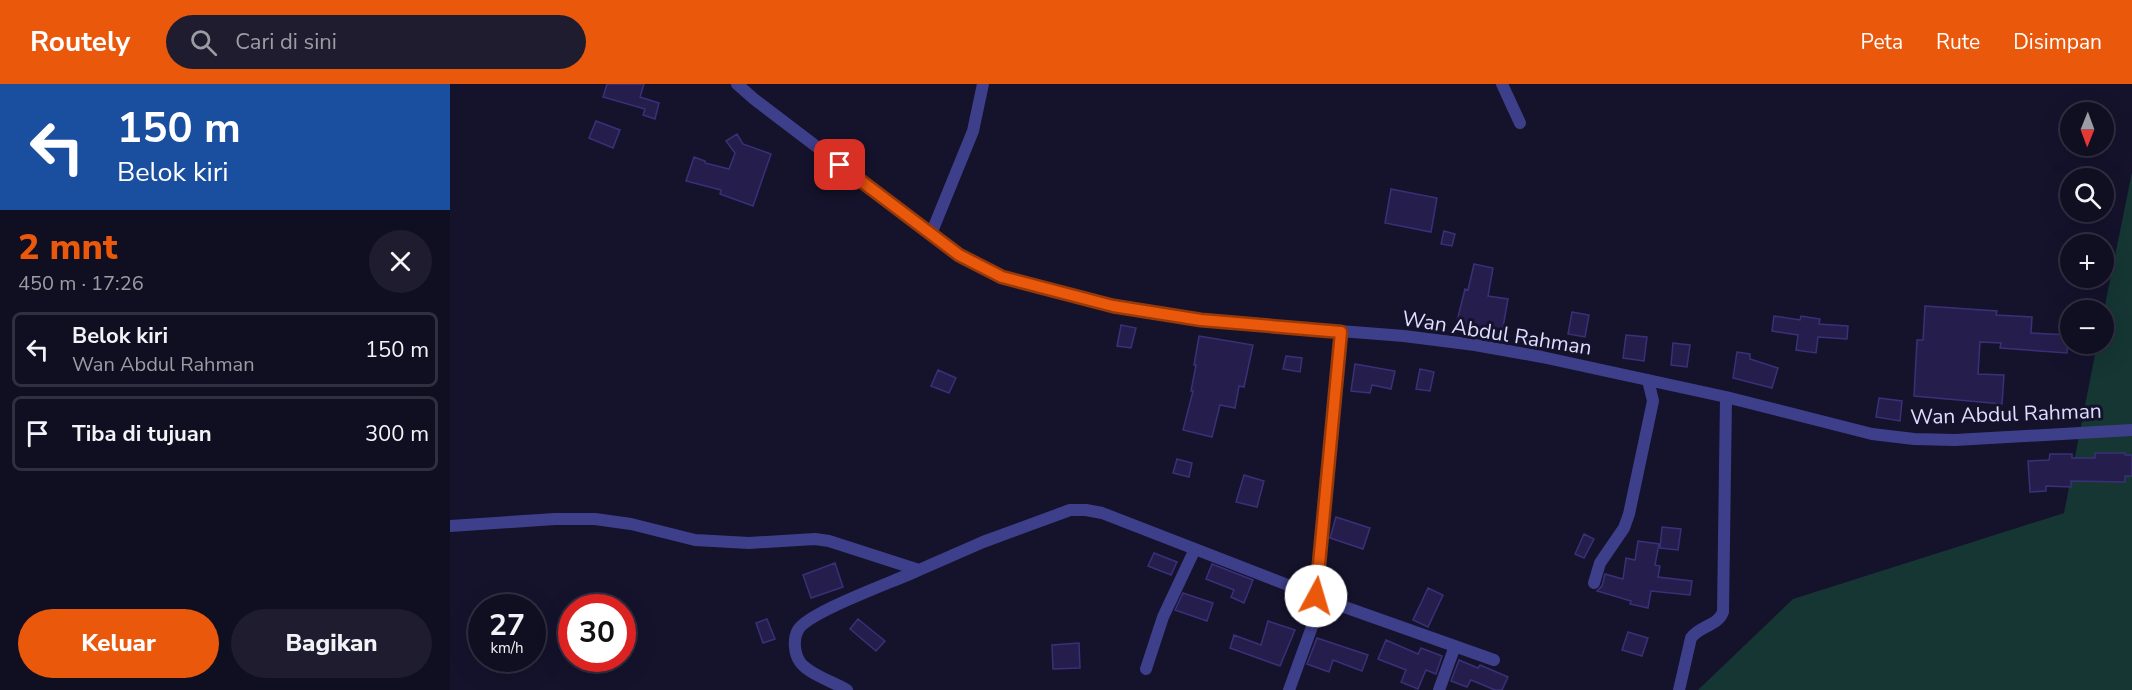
<!DOCTYPE html>
<html lang="id">
<head>
<meta charset="utf-8">
<style>
  :root { --surface:#100e21; --page:#1e1c2e; --text:#f1f3f6; --muted:#9c9ca5; --line:#302e3f; --accent:#ea580c }
  body { margin:0; font-family:"Nunito Sans",sans-serif; background:var(--page); color:var(--text); height:100vh; display:flex; flex-direction:column; font-size:22px; white-space:nowrap }
  * { box-sizing:border-box; margin:0 }
  p { font-size:20px; color:var(--muted) }
  .icon { flex:none; width:33px; height:33px; fill:none; stroke:currentColor; stroke-width:2; stroke-linecap:round; stroke-linejoin:round }
  .map { position:relative; flex:1; overflow:hidden }
  .panel { display:flex; flex-direction:column; background:var(--surface); width:450px }
  .panel>* { flex:none }
  .banner { background:#1a4fa0; color:#fff; overflow:hidden }
  .needle { width:39px; rotate:181deg }
  .fabs { position:absolute; left:1610px; top:18px; display:grid; gap:12px }
  .fabs a { display:grid; place-items:center; width:54px; height:54px; border-radius:50%; background:var(--surface); box-shadow:0 6px 24px #0002,0 0 0 2px var(--line); font-size:30px }
  .speed { position:absolute; left:18px; top:510px; display:flex; gap:12px; font-size:30px; font-weight:700; text-align:center }
  .speed>* { display:grid; place-content:center; width:78px; height:78px; border-radius:50%; background:var(--surface); box-shadow:0 6px 24px #0002,0 0 0 2px var(--line); line-height:1 }
  .speed small { font-size:15px; font-weight:400 }
  .speed .limit { border:9px solid #d22; background:#fff; color:#111 }
  .pin { position:absolute; display:grid; place-items:center; width:51px; height:51px; color:#fff; margin:-26px; border-radius:12px; box-shadow:0 3px 9px #0006 }
  .me { position:absolute; width:66px; margin:-33px; rotate:6deg; stroke-linejoin:round; filter:drop-shadow(0 0 4px #0008) }
  .turn { display:flex; align-items:center; gap:21px; height:126px; padding:0 18px; font-size:27px }
  .turn .icon { width:78px; height:78px; stroke-width:2.5 }
  .turn b { display:block; font-size:42px; line-height:51px }
  .round { display:grid; place-items:center; flex:none; width:63px; height:63px; border-radius:32px; background:var(--page) }
  .overview { display:flex; align-items:center; justify-content:space-between; height:102px; padding:0 18px }
  h1 { font-size:36px; font-weight:800; line-height:45px; color:var(--accent) }
  .action { display:flex; gap:12px; margin-top:auto; padding:12px 18px }
  .action a { flex:1; height:69px; border-radius:36px; background:var(--accent); color:#fff; font-size:24px; font-weight:800; line-height:69px; text-align:center }
  .action a+a { background:var(--page); color:var(--text) }
  ul { padding:0; list-style:none }
  li { display:flex; align-items:center; gap:18px; height:75px; margin:0 12px 9px; padding:0 6px; border:3px solid var(--line); border-radius:9px }
  li div { flex:1 }
  li b { display:block; font-size:22px }
  li em { font-style:normal }
  header { display:flex; align-items:center; gap:36px; box-sizing:border-box; height:84px; padding:0 30px; background:var(--accent); color:#fff }
  header strong { font-size:28px }
  nav { display:flex; gap:33px; margin-inline-start:auto; font-size:21px }
  .search { width:420px; height:54px; background:var(--page); display:flex; align-items:center; gap:15px; box-sizing:border-box; padding:0 21px; border-radius:33px; color:var(--muted); font-size:22px }
  main { display:flex; flex:1; min-height:0 }
  .map>svg:first-child { display:block }
  .green { fill:#153633 }
  .building { fill:#251e4d; stroke:#3a3078; stroke-width:1.5 }
  .lines { fill:none; stroke-linecap:round; stroke-linejoin:round }
  .minor { stroke:#3e3f8a; stroke-width:12 }
  .route-casing { stroke:#983908; stroke-width:15 }
  .route { stroke:#ea580c; stroke-width:10 }
  .labels { text-anchor:middle; dominant-baseline:central; stroke-width:6; stroke-linejoin:round; paint-order:stroke }
  .street-label { font-size:21px; fill:#dfddff; stroke:#15122c }
</style>
</head>
<body>
<header>
<strong>Routely</strong>
<div class="search"><svg class="icon" aria-label="search" viewBox="0 0 24 24"><circle cx="10" cy="10" r="6"/><path d="M15 15l6 6"/></svg>Cari di sini</div>
<nav><a>Peta</a><a>Rute</a><a>Disimpan</a></nav>
</header>
<main>
<section class="panel">
<div class="banner">
<div class="turn"><svg class="icon" aria-label="left" viewBox="0 0 24 24"><path d="M17 20v-9H6M10 6l-5 5 5 5"/></svg><div><b>150 m</b>Belok kiri</div></div>
</div>
<div class="overview"><div><h1>2 mnt</h1><p>450 m · 17:26</p></div><a class="round"><svg class="icon" aria-label="close" viewBox="0 0 24 24"><path d="M6 6l12 12M18 6L6 18"/></svg></a></div>
<ul>
<li><svg class="icon" aria-label="left" viewBox="0 0 24 24"><path d="M17 20v-9H6M10 6l-5 5 5 5"/></svg><div><b>Belok kiri</b><p>Wan Abdul Rahman</p></div><em>150 m</em></li>
<li><svg class="icon" aria-label="arrive" viewBox="0 0 24 24"><path d="M6 21V4h12l-3 4 3 4H6"/></svg><div><b>Tiba di tujuan</b></div><em>300 m</em></li>
</ul>
<div class="action"><a>Keluar</a><a>Bagikan</a></div>
</section>
<div class="map">
<svg width="1682" height="606" viewBox="0 0 1682 606">
  <rect width="100%" height="100%" fill="#15122c"/>
  <path class="green" d="M1682,88V606H1248L1343,515L1614,429L1647,260H1653V231Z"/>
  <path class="building" d="M157,0H194L190,13L209,19L205,35L193,31L195,25L153,13Z
    M146,37L170,46L163,64L139,54Z
    M287,50L293,60L321,70L303,122L270,110L271,106L236,97L244,73L255,77V79L279,85L285,69L276,57Z
    M941,105L987,114L981,148L935,139Z
    M994,147L1005,150L1002,162L991,160Z
    M1024,180L1043,184L1038,212L1058,215L1052,249L1006,241L1015,205L1018,206Z
    M1475,222L1547,227L1546,231L1582,233L1581,249L1618,251L1617,269L1550,264L1551,259L1530,258L1528,290L1554,291L1552,320L1464,312L1467,256H1473Z
    M1122,228L1139,231L1135,253L1118,250Z
    M1324,232L1350,236L1351,232L1370,235L1369,240L1398,242L1397,255L1368,253L1366,269L1346,266L1348,251L1322,247Z
    M671,241L686,244L681,264L667,262Z
    M1176,251L1197,253L1194,277L1173,274Z
    M749,252L803,261L794,303L789,302L785,324L770,321L762,353L733,346L743,307H741L746,281H744Z
    M1223,259L1240,261L1237,283L1221,281Z
    M1287,268L1300,270V275L1328,284L1322,304L1283,294Z
    M836,272L852,274L850,288L833,285Z
    M905,280L945,287L941,305L922,301L920,309L901,307Z
    M970,285L984,288L980,307L966,305Z
    M488,286L506,294L499,309L481,302Z
    M1429,314L1452,317L1450,337L1426,333Z
    M1645,369H1675V371H1682V392H1675V398L1621,397V403L1596,402V407L1580,408L1578,377L1599,376L1600,370H1622V374H1645Z
    M727,375L742,379L739,393L723,389Z
    M794,391L814,397L807,423L786,418Z
    M886,433L920,444L913,465L880,454Z
    M1212,443L1231,445L1228,466L1210,464Z
    M1134,450L1144,455L1134,474L1125,470Z
    M1188,457L1209,460L1205,481L1210,482L1208,493L1242,497L1240,511L1201,507L1198,524L1180,520L1181,517L1147,507L1152,502L1155,490L1173,495L1176,474L1185,476Z
    M704,469L727,478L721,491L698,482Z
    M385,479L393,503L361,514L353,491Z
    M762,480L803,496L794,519L781,513L784,506L756,495Z
    M978,504L993,511L978,543L963,536Z
    M733,509L763,519L757,537L725,526Z
    M317,535L325,555L313,559L306,539Z
    M408,535L435,557L426,567L400,545Z
    M818,537L845,546L830,582L780,564L784,551L811,561Z
    M1178,548L1198,554L1192,572L1172,566Z
    M867,554L918,571L912,587L883,576L879,588L857,580Z
    M936,556L968,570L971,564L992,572L986,590L976,586L968,605L951,598L956,586L928,575Z
    M629,559L630,584L603,585L602,561Z
    M1009,576L1028,584L1030,581L1058,593L1052,606H1045L1021,596L1017,603L1001,597Z"/>
  <g class="lines">
    <path class="minor" d="M287,0L304,15L509,171L552,193L663,222L751,236L954,252L1025,261L1092,273L1276,313L1422,350L1464,355L1505,356L1682,346
      M1052,0L1070,39
      M481,150L523,47L533,0
      M0,442L105,435H145L181,440L245,456L299,459L365,455L379,457L469,486L533,458L620,426H636L652,429L866,512
      M1144,499L1150,479L1174,444L1179,430L1203,317L1198,296
      M872,515L1044,576
      M696,585L713,533L745,465
      M397,606C384,598 358,590 350,578C344,569 343,555 348,546C358,528 446,497 469,486
      M839,606L872,515L866,512L891,248
      M989,606L1005,562
      M1229,606L1241,554C1250,541 1267,543 1273,528L1276,313"/>
  </g>
  <g class="lines">
    <defs>
      <path id="route" d="M390,81L509,171L552,193L663,222L751,236L891,248L866,512"/>
    </defs>
    <use href="#route" class="route-casing"/>
    <use href="#route" class="route"/>
  </g>
  <g class="labels">
    <g class="street-label">
      <text transform="translate(1047 249) rotate(9)">Wan Abdul Rahman</text>
      <text transform="translate(1556 330) rotate(-2)">Wan Abdul Rahman</text>
    </g>
  </g>
</svg>
<div class="fabs">
<a><svg class="needle" viewBox="-14 -14 28 28"><path d="M0-13l5 13h-10z" fill="#e53935"/><path d="M0 13l5-13h-10z" fill="#9c9ca5"/></svg></a>
<a><svg class="icon" aria-label="search" viewBox="0 0 24 24"><circle cx="10" cy="10" r="6"/><path d="M15 15l6 6"/></svg></a>
<a>+</a>
<a>−</a>
</div>
<div class="speed"><div>27<small>km/h</small></div><div class="limit">30</div></div>
<div class="pin" style="left:390px;top:81px;background:#d93025"><svg class="icon" aria-label="arrive" viewBox="0 0 24 24"><path d="M6 21V4h12l-3 4 3 4H6"/></svg></div>
<svg class="me" style="left:866px;top:512px" viewBox="-20 -20 40 40"><circle r="19" fill="#fff"/><path d="M0-13L10 11 0 6-10 11z" fill="#ea580c"/></svg>
</div>
</main>
</body>
</html>
